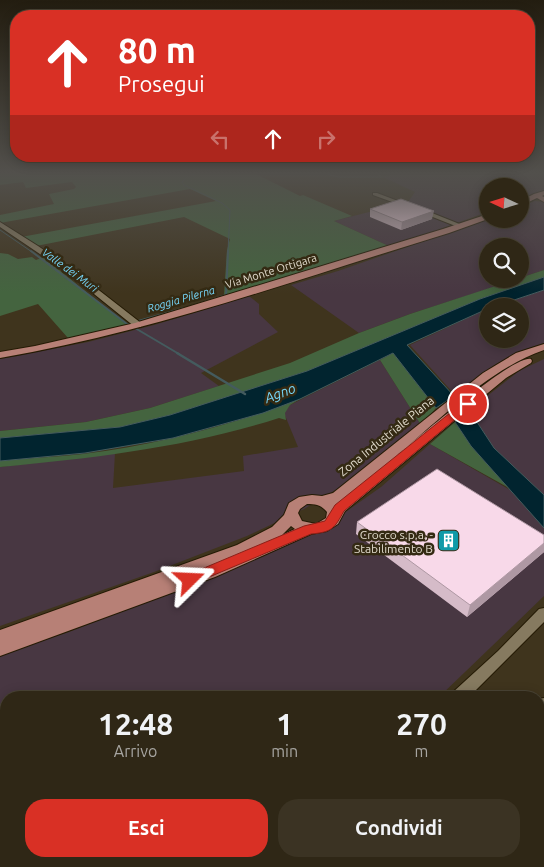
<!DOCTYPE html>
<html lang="it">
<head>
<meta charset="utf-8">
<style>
  :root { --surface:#2f2716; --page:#3b3323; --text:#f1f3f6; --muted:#a7a5a1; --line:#4a4435; --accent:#d93025 }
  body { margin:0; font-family:Ubuntu,sans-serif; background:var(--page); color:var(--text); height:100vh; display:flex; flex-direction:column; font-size:19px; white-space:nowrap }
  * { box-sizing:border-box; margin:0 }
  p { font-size:16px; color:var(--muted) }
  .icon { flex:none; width:28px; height:28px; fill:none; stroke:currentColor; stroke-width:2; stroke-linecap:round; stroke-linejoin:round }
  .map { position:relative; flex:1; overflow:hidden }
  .drawer { position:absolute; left:0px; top:691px; width:545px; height:176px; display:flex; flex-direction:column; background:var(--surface); border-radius:20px 20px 0 0; box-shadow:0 2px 12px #0003,0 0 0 1px var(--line) }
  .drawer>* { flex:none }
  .top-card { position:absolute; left:10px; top:10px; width:525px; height:152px; border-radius:20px; box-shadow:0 2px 12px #0003,0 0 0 1px var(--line); background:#d93025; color:#fff; overflow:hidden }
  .needle { width:32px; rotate:274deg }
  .controls { position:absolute; left:479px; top:178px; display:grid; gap:10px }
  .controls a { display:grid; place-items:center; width:50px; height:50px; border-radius:50%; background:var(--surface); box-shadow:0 2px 12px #0003,0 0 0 1px var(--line); font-size:25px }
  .pin { position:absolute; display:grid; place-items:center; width:42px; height:42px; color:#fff; margin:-21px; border:2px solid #fff; border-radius:50%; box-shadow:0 1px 5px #0007 }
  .me { position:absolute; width:55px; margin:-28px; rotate:69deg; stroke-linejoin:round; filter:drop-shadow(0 0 4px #0008) }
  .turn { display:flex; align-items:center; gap:18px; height:105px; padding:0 25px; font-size:22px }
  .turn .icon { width:65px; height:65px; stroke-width:2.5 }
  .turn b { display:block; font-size:35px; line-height:42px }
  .lanes { display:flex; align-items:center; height:48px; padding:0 25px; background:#0003; justify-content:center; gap:25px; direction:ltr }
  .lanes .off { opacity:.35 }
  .eta { display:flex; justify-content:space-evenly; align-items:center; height:85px; text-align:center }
  .eta b { font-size:30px; font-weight:600; line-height:35px }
  .button { display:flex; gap:10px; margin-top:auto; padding:10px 25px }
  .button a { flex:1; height:58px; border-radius:20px; background:var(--accent); color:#fff; font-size:20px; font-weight:600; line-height:58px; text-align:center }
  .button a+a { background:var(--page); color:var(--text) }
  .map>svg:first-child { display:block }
  .industrial { fill:#483742 }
  .green { fill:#44643f }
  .water { fill:#01242f; stroke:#445b5e }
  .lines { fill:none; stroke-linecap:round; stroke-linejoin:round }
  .stream-far2 { stroke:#445b5e; stroke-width:1 }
  .stream-far1 { stroke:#445b5e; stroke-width:2 }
  .stream { stroke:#445b5e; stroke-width:2.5 }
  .minor-casing { stroke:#251b05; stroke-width:2 }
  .major-casing { stroke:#251b05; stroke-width:2 }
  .minor { fill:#867a60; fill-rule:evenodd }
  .major { fill:#b78076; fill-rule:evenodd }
  .wall { fill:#d5bbc8 }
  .shaded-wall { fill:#ae98a3 }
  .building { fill:#f8d9e9; stroke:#ae98a3 }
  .route { fill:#d93025; stroke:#8d1f18 }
  .labels { text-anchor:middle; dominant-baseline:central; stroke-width:5; stroke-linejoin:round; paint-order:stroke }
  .far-water-label { font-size:11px; font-style:italic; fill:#76d7fa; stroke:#342a13 }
  .far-street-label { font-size:11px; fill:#e0dacc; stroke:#342a13 }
  .street-label { font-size:12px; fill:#e0dacc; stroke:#342a13 }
  .poi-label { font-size:12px; fill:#e0dacc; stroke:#342a13; text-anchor:end }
  .water-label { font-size:14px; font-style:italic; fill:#76d7fa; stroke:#342a13 }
</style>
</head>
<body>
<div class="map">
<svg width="544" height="867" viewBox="0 0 544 867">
  <rect width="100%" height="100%" fill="#3f341d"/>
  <path class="industrial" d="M403,172H544V192L520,201V186H488L487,212L391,247L334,221L408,202L415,192L383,177Z
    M535,201L544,202V270L520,278V246H488V279H519L410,314L359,333L291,285L338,271L488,219H520V207Z
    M544,290V343L526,349L496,364L456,396L410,345L487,309L488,339H520V306H496Z
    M249,296L259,304V314L278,332L201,373L219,386L150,408L86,422L0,431V359L88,342L154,325Z
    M544,359V495L494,448L475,419L467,412L519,371Z
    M380,360L421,425L342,486L304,509L247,536L154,572L0,626V467L115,453L113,488L244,471L243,456L298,447L284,413L290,405Z
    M430,444L510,490L544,528V596L439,697L6,698V846L0,847V655L69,632L249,562L280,548L347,511L381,487Z"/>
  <path class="green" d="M0,172H252L300,196L303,195L352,216L334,221L391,247L227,297L224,295L227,250L230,239L184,217L36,246L21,237L216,201L190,189L0,223V215L54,204L49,194L74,189L76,187L72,182L26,188L23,182L0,185Z
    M0,253L8,254L18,259L32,257L36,260L43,257L127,325L68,338L38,304L0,316Z
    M544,270V277L480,299L307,371L170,415L120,427L0,438V431L86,422L150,408L290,363L359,333L410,314Z
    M393,353L436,408L421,425L380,360Z
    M300,399L290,405L285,413L286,420L279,418C189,447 95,458 0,467V461C28,458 56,457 83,454C157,445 231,425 300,399Z
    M455,422L471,446L509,488L430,444Z
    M539,739L544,744V867H79L95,861H539Z"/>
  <path class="water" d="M544,277V290L496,306H488L487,309L407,345L454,396L436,408L393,353L300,399L263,413L173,438L85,453L0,461V438L120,427L170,415L307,371L480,299Z
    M467,412L475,419L494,448L544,495V528L471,446L455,422Z"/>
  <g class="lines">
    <path class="stream-far2" d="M200,172L188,176L182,182L184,185L222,203L230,210L228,252
      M321,172L338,177H383
      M374,172L381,176
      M0,230L32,252"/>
    <path class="stream-far1" d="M31,251L127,324
      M189,307L226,295L228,251
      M128,324L184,308
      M135,328L179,354"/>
    <path class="stream" d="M177,353L245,394"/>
    <defs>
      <path id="minor" d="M373,193H377L411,206L406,207L373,195Z
        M422,209L462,225L463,226L458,227L420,212L419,211Z
        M0,222L38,246L73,270L141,323V327H135L68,273L0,227Z
        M544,608V622L468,698H450L452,693L498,651L539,609Z
        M544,698V712L539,713V699Z
        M6,855V861H42L39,867H0V856Z"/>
      <path id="major" d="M544,191V195L542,196L544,197V202L537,198L520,206V201L534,194Z
        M488,214V219L449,233C301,278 152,332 0,358V352L35,346L135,323L443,229Z
        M544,344V350C489,369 442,418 397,455C416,440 514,354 531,359L532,361L531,363L506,378L345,511L338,524L327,531L311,534L215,577L0,656V630L237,545L272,527L284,515L289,503L299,497L312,495L322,496L333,493L483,373L516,353ZM307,504C316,504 321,505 327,512L326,518L316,524L302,521L298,513L300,509ZM291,526L295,529L282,535Z"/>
    </defs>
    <use href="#minor" class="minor-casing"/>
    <use href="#major" class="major-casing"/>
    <use href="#minor" class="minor"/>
    <use href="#major" class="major"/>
  </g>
  <path class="wall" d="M370,209L432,219L401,230L370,217Z
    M357,522L544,535V552L467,617L356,534Z"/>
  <path class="shaded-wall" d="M434,211L432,219L401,230L402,222Z
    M544,543V552L467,617L470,605Z"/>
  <path class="building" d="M401,199L434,211L402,222L370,209Z
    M437,469L544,535V543L470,605L357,522Z"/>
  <linearGradient id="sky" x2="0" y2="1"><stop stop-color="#231d10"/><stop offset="0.59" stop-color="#52504c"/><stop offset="1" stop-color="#52504c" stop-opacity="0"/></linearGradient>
  <rect width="544" height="293" fill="url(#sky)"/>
  <path class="route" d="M465,401H468L474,404L344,511C334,529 332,532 311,534L195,583L190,585L185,583L183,580L185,576L304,526L325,521L335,505Z"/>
  <defs>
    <symbol id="building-square" viewBox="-11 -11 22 22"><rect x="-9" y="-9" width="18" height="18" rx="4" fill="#0f9aa8" stroke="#342a13"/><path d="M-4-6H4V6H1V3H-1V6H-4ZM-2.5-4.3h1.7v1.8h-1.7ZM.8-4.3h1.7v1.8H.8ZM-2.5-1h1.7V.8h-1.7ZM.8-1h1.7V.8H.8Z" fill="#fff"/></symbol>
  </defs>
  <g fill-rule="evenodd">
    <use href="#building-square" x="436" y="528" width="25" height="25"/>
  </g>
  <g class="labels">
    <g class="far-water-label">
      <text transform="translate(70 270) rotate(36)">Valle dei Muri</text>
      <text transform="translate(181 299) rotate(-16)">Roggia Pilerna</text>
    </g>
    <g class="far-street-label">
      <text transform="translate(271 271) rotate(-17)">Via Monte Ortigara</text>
    </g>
    <g class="street-label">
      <text transform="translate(386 436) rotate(-39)">Zona Industriale Piana</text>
    </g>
    <g class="poi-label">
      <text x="433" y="534">Crocco s.p.a. -<tspan x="433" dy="14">Stabilimento B</tspan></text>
    </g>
    <g class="water-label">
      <text transform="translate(280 393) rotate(-20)">Agno</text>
    </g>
  </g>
</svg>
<div class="controls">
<a><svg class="needle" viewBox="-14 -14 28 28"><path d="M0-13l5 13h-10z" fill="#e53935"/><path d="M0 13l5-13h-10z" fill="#a7a5a1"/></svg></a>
<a><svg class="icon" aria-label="search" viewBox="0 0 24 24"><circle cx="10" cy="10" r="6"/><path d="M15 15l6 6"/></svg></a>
<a><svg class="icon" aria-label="layers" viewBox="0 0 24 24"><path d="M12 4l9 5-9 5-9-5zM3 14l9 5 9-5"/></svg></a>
</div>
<div class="pin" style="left:468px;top:404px;background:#d93025"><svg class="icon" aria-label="arrive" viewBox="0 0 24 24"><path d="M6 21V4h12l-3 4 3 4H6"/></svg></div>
<svg class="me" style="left:190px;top:580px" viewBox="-20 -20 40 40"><path d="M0-17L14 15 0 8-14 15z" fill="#d93025" stroke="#fff" stroke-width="4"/></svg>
<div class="top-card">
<div class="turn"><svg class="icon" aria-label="ahead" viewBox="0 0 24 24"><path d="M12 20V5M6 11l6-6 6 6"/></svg><div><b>80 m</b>Prosegui</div></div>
<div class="lanes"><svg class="icon off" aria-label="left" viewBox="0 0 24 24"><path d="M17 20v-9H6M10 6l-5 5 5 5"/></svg><svg class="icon" aria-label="ahead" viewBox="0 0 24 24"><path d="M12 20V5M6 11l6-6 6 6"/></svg><svg class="icon off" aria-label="right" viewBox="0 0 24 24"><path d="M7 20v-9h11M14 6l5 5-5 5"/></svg></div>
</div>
<section class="drawer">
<div class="eta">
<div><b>12:48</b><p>Arrivo</p></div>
<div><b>1</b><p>min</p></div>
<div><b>270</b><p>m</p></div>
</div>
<div class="button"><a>Esci</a><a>Condividi</a></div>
</section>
</div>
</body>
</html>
